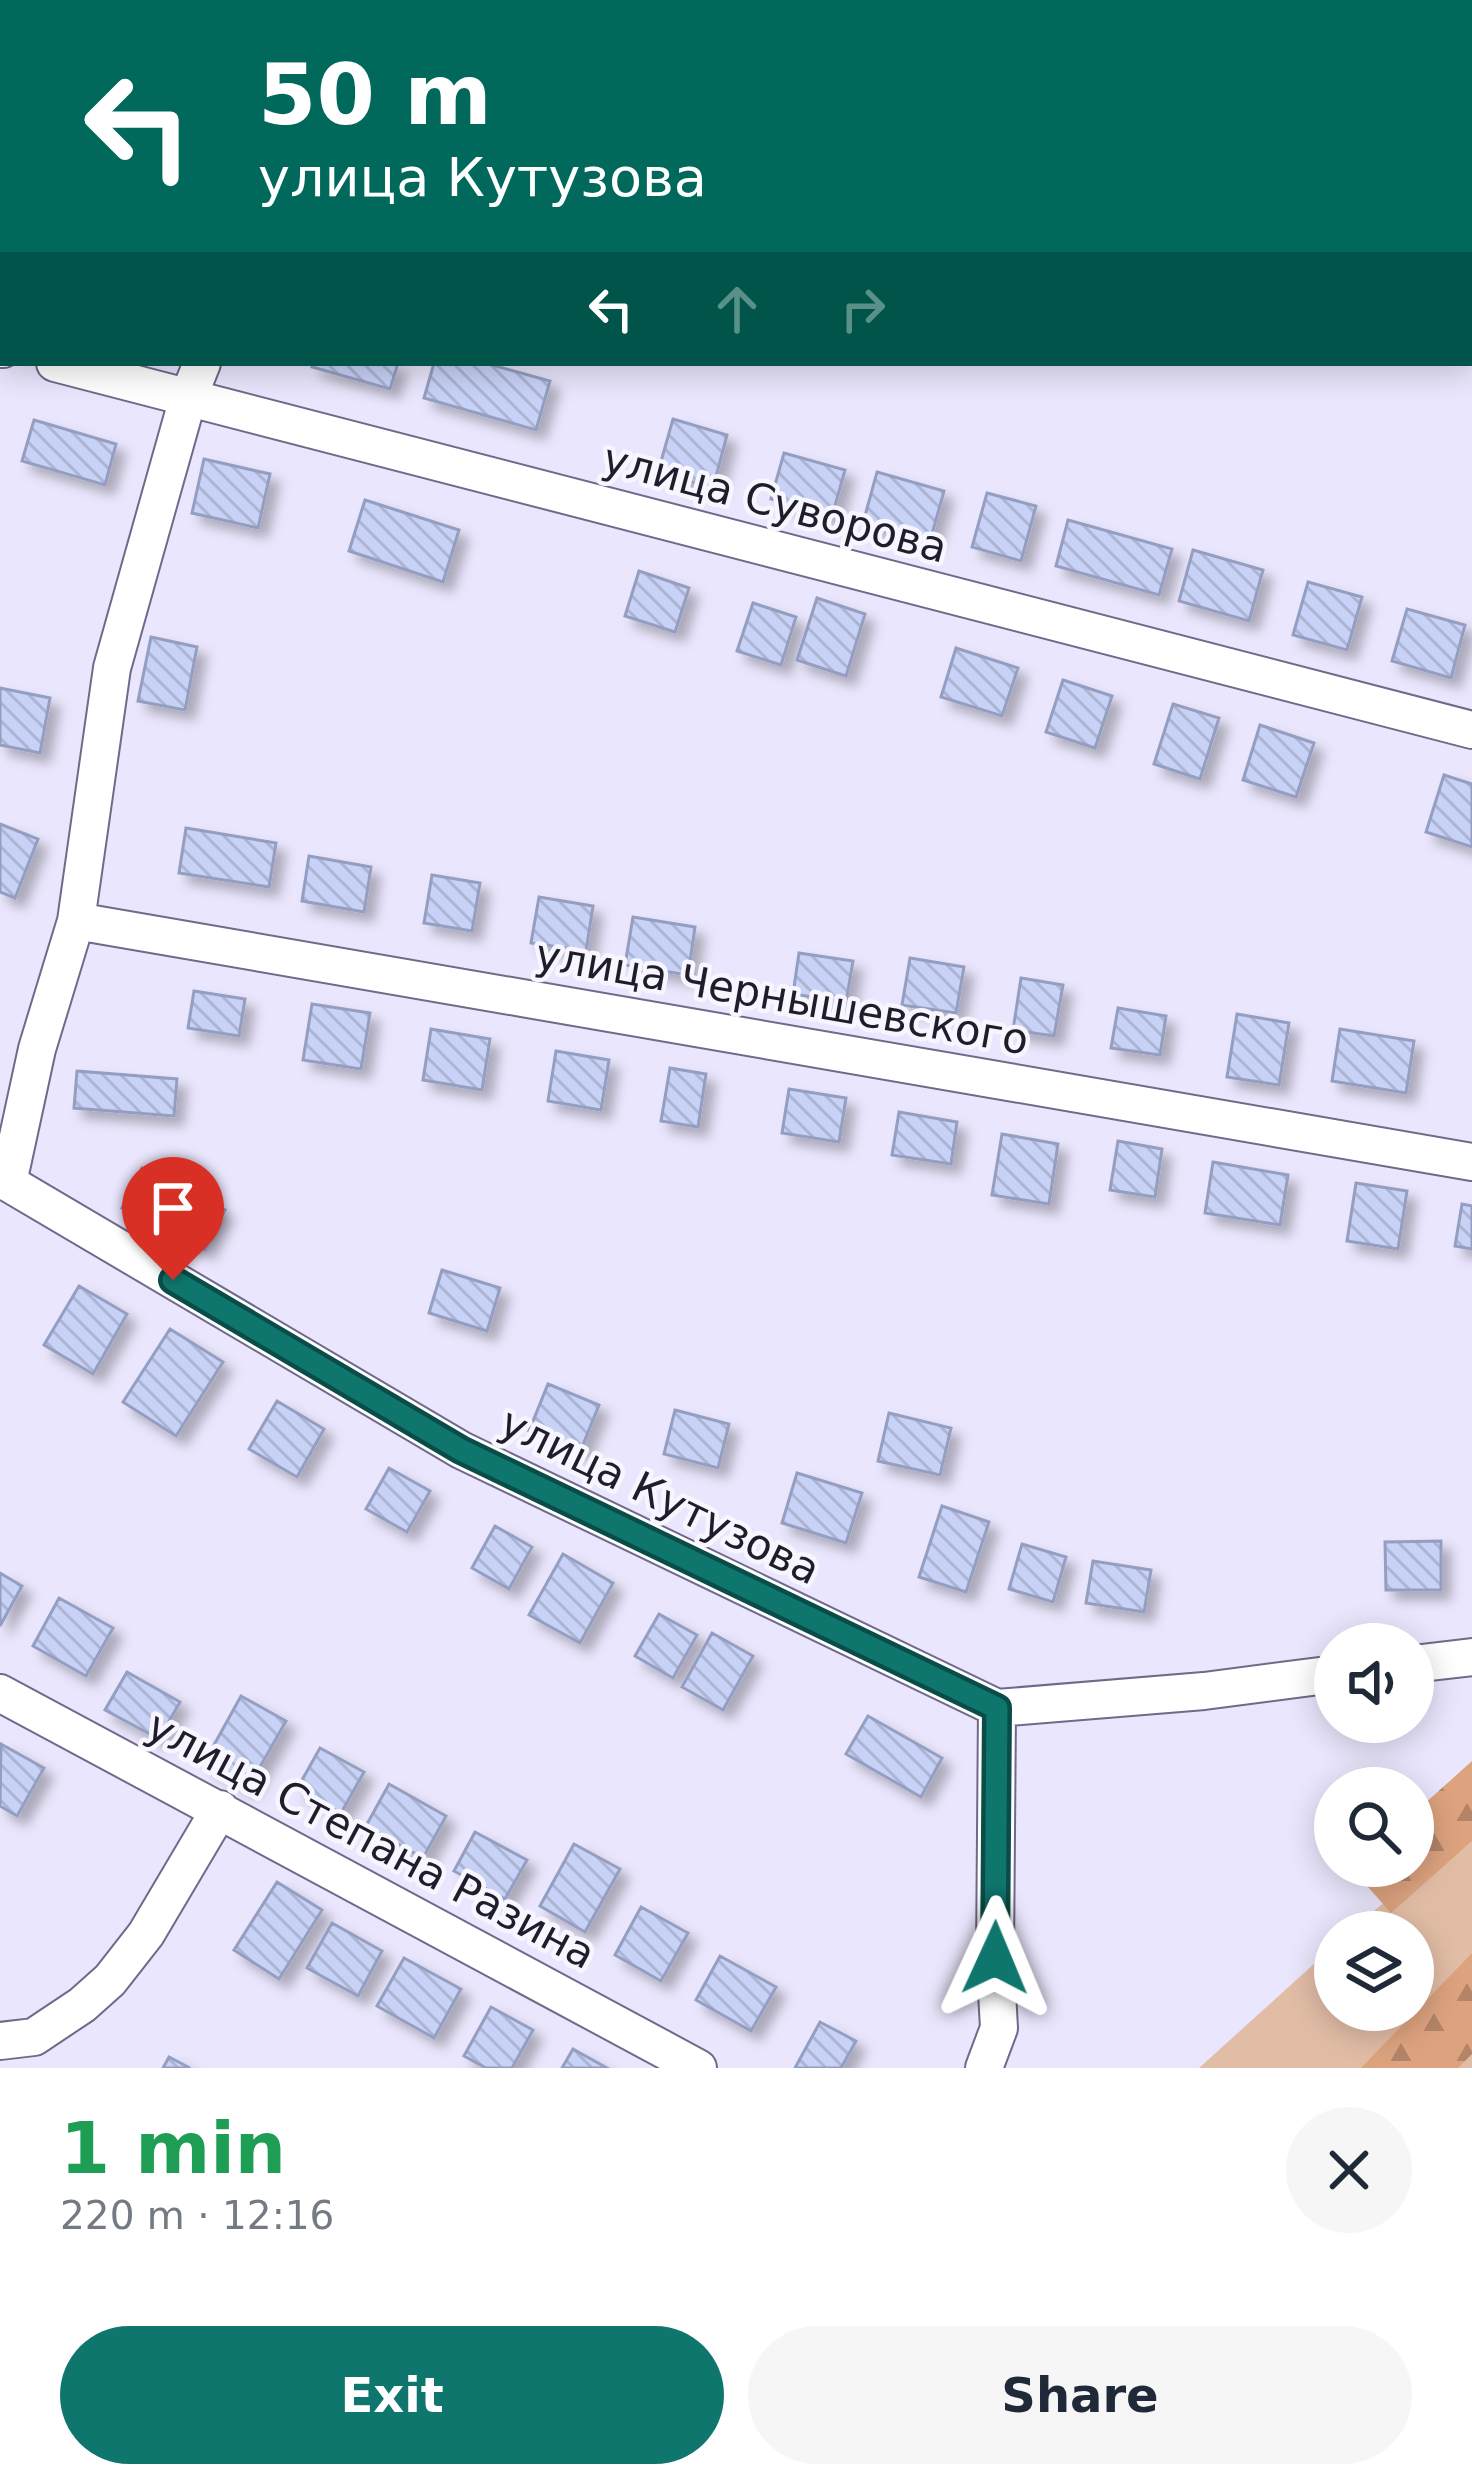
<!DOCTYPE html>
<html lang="en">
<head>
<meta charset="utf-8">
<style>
  :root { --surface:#fff; --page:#f6f6f7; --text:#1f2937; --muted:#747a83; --accent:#0f766e }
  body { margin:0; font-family:"DejaVu Sans",sans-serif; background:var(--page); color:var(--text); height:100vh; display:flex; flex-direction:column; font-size:45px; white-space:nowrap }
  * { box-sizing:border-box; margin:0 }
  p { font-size:39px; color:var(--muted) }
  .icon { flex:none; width:66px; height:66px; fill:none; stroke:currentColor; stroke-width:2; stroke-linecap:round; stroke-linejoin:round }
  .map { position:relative; height:2068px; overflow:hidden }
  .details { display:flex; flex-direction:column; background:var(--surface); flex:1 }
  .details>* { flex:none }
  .hud { position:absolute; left:0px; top:0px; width:1473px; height:366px; box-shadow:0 6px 30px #0003; background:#00695c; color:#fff; overflow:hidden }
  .controls { position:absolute; left:1314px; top:1623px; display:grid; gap:24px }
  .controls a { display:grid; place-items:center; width:120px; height:120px; border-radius:50%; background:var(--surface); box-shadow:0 6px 30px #0003; font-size:60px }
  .pin { position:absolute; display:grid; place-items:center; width:102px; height:102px; color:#fff; margin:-123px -51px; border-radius:50% 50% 50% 0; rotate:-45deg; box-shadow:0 0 12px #0007 }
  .pin .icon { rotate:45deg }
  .me { position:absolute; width:132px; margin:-66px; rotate:1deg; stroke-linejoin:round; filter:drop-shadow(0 0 9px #0008) }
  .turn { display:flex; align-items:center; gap:42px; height:252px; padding:0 60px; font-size:54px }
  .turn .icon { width:156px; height:156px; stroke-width:2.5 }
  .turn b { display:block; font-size:84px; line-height:102px }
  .lanes { display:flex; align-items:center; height:114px; padding:0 60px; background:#0003; justify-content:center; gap:60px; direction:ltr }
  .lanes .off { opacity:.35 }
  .round { display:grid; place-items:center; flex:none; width:126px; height:126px; border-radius:63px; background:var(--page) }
  .headline { display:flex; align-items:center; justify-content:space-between; height:204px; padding:0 60px }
  h1 { font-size:72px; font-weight:600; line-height:90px; color:#1e9e55 }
  .button { display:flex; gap:24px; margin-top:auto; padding:24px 60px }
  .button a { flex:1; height:138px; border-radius:72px; background:var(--accent); color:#fff; font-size:48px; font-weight:600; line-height:138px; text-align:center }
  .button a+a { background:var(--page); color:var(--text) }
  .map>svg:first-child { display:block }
  .green { fill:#e2bda6 }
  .forest { fill:url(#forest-firs) }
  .building { fill:url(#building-back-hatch); stroke:#949ec0; stroke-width:3; filter:url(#shadow) }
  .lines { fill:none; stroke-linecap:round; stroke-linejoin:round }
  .minor-casing { stroke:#6f698a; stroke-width:40 }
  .minor { stroke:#fff; stroke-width:36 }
  .route-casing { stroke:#0a4d48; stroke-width:30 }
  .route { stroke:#0f766e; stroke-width:21 }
  .labels { text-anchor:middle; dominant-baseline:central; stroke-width:9; stroke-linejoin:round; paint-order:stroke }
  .street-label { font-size:42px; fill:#1f1d2a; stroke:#f7f6fe }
</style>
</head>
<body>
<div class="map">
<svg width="1472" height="2068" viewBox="0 0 1472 2068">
  <defs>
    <pattern id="forest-firs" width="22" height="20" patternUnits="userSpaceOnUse" patternTransform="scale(3)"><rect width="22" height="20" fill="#dda37f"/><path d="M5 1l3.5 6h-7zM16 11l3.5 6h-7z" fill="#b38468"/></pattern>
    <pattern id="building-back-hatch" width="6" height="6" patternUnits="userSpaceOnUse" patternTransform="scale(3)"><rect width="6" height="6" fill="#c8d2f6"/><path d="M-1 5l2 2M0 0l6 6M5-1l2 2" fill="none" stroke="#abb4d3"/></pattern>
    <filter id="shadow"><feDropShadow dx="9" dy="9" stdDeviation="6" flood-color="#0004"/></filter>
  </defs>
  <rect width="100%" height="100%" fill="#eae6fd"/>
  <path class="green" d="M1472,1826V2068H1199L1335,1945V2010H1413V1932H1350Z"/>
  <path class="forest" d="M1472,1761V1841L1391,1913L1352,1869L1355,1866H1413V1814Z
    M1472,1953V2054L1458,2068H1361Z"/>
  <path class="building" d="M243,0H295L293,3H249Z
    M421,0H474L473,3H420Z
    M0,245L3,246V296L0,295Z
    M313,363H398L390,389L312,367Z
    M434,363H485L550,381L536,430L424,398Z
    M673,419L727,435L713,488L658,472Z
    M34,420L116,444L105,485L22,461Z
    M784,453L845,470L832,516L771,499Z
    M204,459L270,474L258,528L192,513Z
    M877,472L944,491L930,541L863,523Z
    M987,493L1036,506L1021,561L972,547Z
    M365,500L459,530L443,582L349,551Z
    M1068,520L1172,549L1159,595L1056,566Z
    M1193,550L1263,570L1249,621L1179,601Z
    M639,571L689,588L675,632L625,616Z
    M1308,582L1362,597L1347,650L1293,635Z
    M817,598L865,614L846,676L797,660Z
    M753,603L796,617L781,665L737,651Z
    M1407,609L1465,625L1451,678L1392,661Z
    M151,637L197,647L185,710L138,701Z
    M956,648L1018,668L1002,716L941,697Z
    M1063,680L1112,696L1095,748L1046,732Z
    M0,688L50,698L40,753L0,745Z
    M1173,704L1219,718L1200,779L1154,764Z
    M1260,725L1314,743L1296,797L1243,780Z
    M1444,775L1472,784V847L1426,832Z
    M0,824L38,839L15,898L0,892Z
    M186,828L276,843L269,887L179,873Z
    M309,856L371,867L364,912L302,901Z
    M432,875L480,883L472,931L424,923Z
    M539,897L593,906L586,951L531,943Z
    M633,917L695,927L688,975L625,965Z
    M799,953L853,961L846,1002L793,994Z
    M910,958L964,967L956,1013L902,1005Z
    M1021,978L1063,985L1054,1036L1013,1030Z
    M194,991L245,999L239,1036L188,1028Z
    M312,1004L370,1013L361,1069L303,1060Z
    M1118,1008L1166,1016L1160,1055L1111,1048Z
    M1237,1014L1289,1023L1279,1085L1227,1077Z
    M431,1029L490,1039L482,1090L423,1080Z
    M1340,1029L1414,1041L1406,1093L1332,1081Z
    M556,1051L609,1060L601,1110L548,1101Z
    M670,1068L706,1074L698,1127L661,1121Z
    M77,1071L177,1079L174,1116L74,1108Z
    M789,1089L846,1098L839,1142L782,1133Z
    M899,1112L957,1122L951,1164L892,1155Z
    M1002,1134L1058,1144L1049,1204L992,1195Z
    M1118,1141L1162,1149L1155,1197L1110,1190Z
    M1213,1162L1288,1175L1280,1225L1205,1213Z
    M142,1168L225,1210L205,1250L122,1208Z
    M1356,1183L1407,1191L1398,1249L1347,1241Z
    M1462,1204L1472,1206V1249L1455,1246Z
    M442,1270L500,1288L487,1331L429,1313Z
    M79,1286L127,1314L93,1374L44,1345Z
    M170,1329L223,1362L176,1436L123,1402Z
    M548,1384L599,1405L580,1452L529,1431Z
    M277,1401L324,1429L297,1477L249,1449Z
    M675,1410L729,1424L718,1468L664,1454Z
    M889,1413L951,1428L940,1475L878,1461Z
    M389,1468L430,1491L407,1532L366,1509Z
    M797,1473L862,1493L846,1543L782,1523Z
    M942,1506L989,1522L966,1592L919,1577Z
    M495,1526L532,1547L509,1589L472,1568Z
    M1441,1541V1590H1386L1385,1542Z
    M1022,1544L1066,1557L1053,1602L1009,1589Z
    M563,1554L613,1583L580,1643L529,1615Z
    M1093,1561L1151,1570L1144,1612L1086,1603Z
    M0,1573L22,1586L0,1626Z
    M59,1598L113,1628L86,1676L33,1646Z
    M659,1614L697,1635L673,1678L635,1656Z
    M712,1633L753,1656L723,1710L682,1687Z
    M127,1672L180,1702L159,1739L105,1710Z
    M241,1696L286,1721L248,1788L204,1763Z
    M868,1716L942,1758L921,1797L846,1754Z
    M1,1744L44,1768L17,1816L0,1806Z
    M320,1748L364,1772L341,1813L297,1789Z
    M389,1784L446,1816L423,1858L366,1826Z
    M475,1832L527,1860L505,1899L454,1871Z
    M574,1844L620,1869L585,1932L540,1906Z
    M277,1882L322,1910L279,1979L234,1950Z
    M641,1907L688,1933L661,1981L615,1955Z
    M332,1923L382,1951L358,1996L307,1968Z
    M720,1956L776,1987L751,2031L696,2000Z
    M404,1958L461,1989L434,2038L377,2006Z
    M491,2007L533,2030L512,2068H486L464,2056Z
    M820,2022L856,2041L841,2068H795Z
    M573,2049L607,2068H562Z
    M169,2057L190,2068H163Z"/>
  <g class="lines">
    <defs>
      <path id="minor" d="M1132,0L1151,3
        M346,3L347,0
        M1470,57H1472
        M0,349H3
        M55,363L1472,730
        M76,921L1472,1162
        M0,1178L461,1450L997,1708L1204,1691L1335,1674
        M8,1183L37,1049L76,921L112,668L188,398L202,363
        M1413,1664L1472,1657
        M0,1693L698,2068
        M0,2041L34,2037L82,2005L110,1980L146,1934L220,1809
        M984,2068L999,2028L995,1957L997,1708"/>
    </defs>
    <use href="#minor" class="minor-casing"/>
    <use href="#minor" class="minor"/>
  </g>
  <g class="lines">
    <defs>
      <path id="route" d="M173,1280L461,1450L997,1708L995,1958"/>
    </defs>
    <use href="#route" class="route-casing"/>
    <use href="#route" class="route"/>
  </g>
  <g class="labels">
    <g class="street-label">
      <text transform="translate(775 503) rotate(15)">улица Суворова</text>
      <text transform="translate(782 997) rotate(10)">улица Чернышевского</text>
      <text transform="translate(660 1496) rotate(26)">улица Кутузова</text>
      <text transform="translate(371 1840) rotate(28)">улица Степана Разина</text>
    </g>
  </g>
</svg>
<div class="controls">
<a><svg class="icon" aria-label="sound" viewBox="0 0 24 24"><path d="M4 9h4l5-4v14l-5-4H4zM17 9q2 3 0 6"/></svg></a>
<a><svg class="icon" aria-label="search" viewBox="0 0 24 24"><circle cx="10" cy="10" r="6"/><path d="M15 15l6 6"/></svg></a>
<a><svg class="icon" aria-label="layers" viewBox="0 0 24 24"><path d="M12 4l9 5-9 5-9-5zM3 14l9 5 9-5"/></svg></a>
</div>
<div class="pin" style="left:173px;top:1280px;background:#d93025"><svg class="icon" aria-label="arrive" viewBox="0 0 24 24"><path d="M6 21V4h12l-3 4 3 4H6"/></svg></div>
<svg class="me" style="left:995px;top:1958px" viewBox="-20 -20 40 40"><path d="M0-17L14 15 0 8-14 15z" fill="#0f766e" stroke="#fff" stroke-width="4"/></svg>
<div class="hud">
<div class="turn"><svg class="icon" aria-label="left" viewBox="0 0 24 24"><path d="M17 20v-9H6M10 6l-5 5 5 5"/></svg><div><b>50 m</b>улица Кутузова</div></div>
<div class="lanes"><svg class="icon" aria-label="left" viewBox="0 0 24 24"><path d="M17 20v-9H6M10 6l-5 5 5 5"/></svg><svg class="icon off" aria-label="ahead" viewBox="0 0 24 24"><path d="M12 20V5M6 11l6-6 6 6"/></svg><svg class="icon off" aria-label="right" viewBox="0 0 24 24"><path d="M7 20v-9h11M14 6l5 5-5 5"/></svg></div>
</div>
</div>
<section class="details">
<div class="headline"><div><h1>1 min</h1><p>220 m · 12:16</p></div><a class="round"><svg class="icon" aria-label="close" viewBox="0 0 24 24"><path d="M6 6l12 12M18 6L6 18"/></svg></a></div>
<div class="button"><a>Exit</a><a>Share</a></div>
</section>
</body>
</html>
